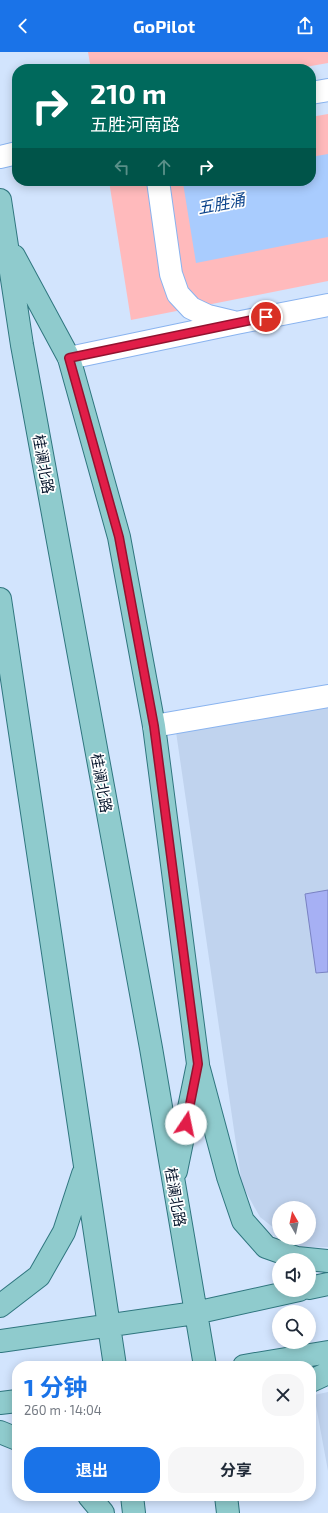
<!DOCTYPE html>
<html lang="zh">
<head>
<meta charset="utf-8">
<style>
  :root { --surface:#fff; --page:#f6f6f7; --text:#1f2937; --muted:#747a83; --accent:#1a73e8 }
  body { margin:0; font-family:"Exo 2","Noto Sans SC",sans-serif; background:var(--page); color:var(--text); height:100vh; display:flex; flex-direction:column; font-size:15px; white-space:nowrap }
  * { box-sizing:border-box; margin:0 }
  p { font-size:13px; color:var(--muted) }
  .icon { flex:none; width:22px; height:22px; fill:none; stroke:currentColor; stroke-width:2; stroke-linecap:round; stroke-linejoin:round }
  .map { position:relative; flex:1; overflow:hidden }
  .drawer { position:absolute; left:12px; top:1309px; width:304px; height:140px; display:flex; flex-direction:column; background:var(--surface); border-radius:16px; box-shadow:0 2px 10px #0003 }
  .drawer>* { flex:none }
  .hud { position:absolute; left:12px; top:12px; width:304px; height:122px; border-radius:16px; box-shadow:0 2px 10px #0003; background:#00695c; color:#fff; overflow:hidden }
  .needle { width:26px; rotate:351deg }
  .tools { position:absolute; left:272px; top:1149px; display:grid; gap:8px }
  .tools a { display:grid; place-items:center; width:44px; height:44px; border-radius:50%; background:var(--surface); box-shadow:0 2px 10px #0003; font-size:20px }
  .pin { position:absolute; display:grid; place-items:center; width:34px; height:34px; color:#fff; margin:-17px; border:2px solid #fff; border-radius:50%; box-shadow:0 1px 4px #0007 }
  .me { position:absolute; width:44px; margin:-22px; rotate:11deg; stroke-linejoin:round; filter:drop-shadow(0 0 3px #0008) }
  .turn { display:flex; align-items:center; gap:14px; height:84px; padding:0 12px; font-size:18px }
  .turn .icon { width:52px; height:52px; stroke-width:2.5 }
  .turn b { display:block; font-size:28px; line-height:34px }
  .lanes { display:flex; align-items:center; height:38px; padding:0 12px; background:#0003; justify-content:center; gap:20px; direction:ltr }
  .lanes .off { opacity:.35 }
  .round { display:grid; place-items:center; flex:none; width:42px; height:42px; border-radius:16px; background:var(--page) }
  .head { display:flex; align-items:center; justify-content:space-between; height:68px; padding:0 12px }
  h1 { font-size:24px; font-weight:700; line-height:30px; color:var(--accent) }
  .button { display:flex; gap:8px; margin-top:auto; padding:8px 12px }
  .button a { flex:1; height:46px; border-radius:16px; background:var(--accent); color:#fff; font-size:16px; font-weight:700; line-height:46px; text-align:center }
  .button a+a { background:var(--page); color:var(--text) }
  header { display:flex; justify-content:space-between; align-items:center; height:52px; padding:0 12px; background:var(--accent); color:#fff; font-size:18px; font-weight:700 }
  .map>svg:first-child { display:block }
  .built { fill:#c0d3ee }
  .green { fill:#ffbabc }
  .water { fill:#a9ccfe }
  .building { fill:#a6b0f4; stroke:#7982c2 }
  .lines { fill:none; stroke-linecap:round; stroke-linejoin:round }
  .minor-casing { stroke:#89b3ef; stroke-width:24 }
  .major-casing { stroke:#2f767f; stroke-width:24 }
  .minor { stroke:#fff; stroke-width:22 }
  .major { stroke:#8fcbcd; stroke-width:22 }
  .route-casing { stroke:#92132f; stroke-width:10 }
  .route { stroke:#e11d48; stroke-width:7 }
  .labels { text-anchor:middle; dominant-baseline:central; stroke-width:3.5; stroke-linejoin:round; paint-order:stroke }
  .street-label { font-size:15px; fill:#07162c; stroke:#fff }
  .water-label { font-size:16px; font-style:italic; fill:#0e458c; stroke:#fff }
</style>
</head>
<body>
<header><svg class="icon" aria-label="back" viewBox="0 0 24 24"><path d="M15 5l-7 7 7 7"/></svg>GoPilot<svg class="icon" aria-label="share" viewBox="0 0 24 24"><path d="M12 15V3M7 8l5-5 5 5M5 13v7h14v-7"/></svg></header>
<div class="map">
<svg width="328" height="1461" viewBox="0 0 328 1461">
  <rect width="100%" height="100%" fill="#d2e4fd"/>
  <path class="built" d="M328,648V1195L300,1196L287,1186H309V1156H279V1180L260,1165L242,1133L175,673Z
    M328,1340V1419L314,1343Z"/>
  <path class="green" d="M88,0H328V11L294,17H91Z
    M328,62V229L131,268L109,129H311V65Z"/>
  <path class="water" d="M328,102V185L196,211L183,131L192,129H311V105Z"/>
  <path class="building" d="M328,838V920L316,921L305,842Z"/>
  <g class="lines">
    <defs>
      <path id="minor" d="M311,41L328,38
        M0,105L17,101
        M158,129L171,222L178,242L191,256L208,264L233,270
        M69,306L236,271L328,253
        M154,674L328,644"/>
      <path id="major" d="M0,148L22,293L151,996L205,1314
        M14,204L69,306L119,485L154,674L198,1012L176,1119
        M0,547L115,1314
        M199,1017L228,1125L243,1169L266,1195L297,1206L328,1209
        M309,1236L328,1232
        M0,1254L39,1224L64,1180L83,1122
        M0,1289L195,1261L299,1238
        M244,1314L328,1300
        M311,1329L328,1321
        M0,1351L17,1349
        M0,1380L17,1387
        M89,1444L103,1461
        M132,1444L134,1461
        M226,1444L228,1461"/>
    </defs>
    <use href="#minor" class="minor-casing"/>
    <use href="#major" class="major-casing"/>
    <use href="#minor" class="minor"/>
    <use href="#major" class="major"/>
  </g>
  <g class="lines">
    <defs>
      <path id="route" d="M186,1072L198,1012L154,674L119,485L69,306L266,265"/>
    </defs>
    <use href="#route" class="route-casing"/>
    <use href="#route" class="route"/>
  </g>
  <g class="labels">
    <g class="street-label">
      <text transform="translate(44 412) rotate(80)">桂澜北路</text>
      <text transform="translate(102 731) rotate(80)">桂澜北路</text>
      <text transform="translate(176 1145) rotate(80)">桂澜北路</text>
    </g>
    <g class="water-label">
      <text transform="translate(221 151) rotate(-11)">五胜涌</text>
    </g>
  </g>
</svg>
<div class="tools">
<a><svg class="needle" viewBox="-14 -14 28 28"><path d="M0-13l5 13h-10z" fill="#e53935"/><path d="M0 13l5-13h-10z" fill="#747a83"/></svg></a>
<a><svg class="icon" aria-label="sound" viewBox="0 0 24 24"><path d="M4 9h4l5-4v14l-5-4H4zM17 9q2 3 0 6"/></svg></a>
<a><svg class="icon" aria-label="search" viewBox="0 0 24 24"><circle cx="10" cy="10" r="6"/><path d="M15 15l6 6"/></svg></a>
</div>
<div class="pin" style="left:266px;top:265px;background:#d93025"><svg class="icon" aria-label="arrive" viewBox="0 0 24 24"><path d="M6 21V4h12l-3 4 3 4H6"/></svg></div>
<svg class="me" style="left:186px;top:1072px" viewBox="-20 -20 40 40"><circle r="19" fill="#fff"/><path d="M0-13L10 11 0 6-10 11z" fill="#e11d48"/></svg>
<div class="hud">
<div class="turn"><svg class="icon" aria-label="right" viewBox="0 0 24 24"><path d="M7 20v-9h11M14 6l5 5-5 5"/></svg><div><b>210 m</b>五胜河南路</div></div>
<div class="lanes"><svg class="icon off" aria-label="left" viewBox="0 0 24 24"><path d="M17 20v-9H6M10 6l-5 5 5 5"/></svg><svg class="icon off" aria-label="ahead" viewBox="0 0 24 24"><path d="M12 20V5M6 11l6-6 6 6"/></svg><svg class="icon" aria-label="right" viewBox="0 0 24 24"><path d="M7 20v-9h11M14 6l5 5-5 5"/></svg></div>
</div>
<section class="drawer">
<div class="head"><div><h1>1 分钟</h1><p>260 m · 14:04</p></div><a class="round"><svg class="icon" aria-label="close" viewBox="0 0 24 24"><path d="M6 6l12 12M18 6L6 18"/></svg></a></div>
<div class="button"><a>退出</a><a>分享</a></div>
</section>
</div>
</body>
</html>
